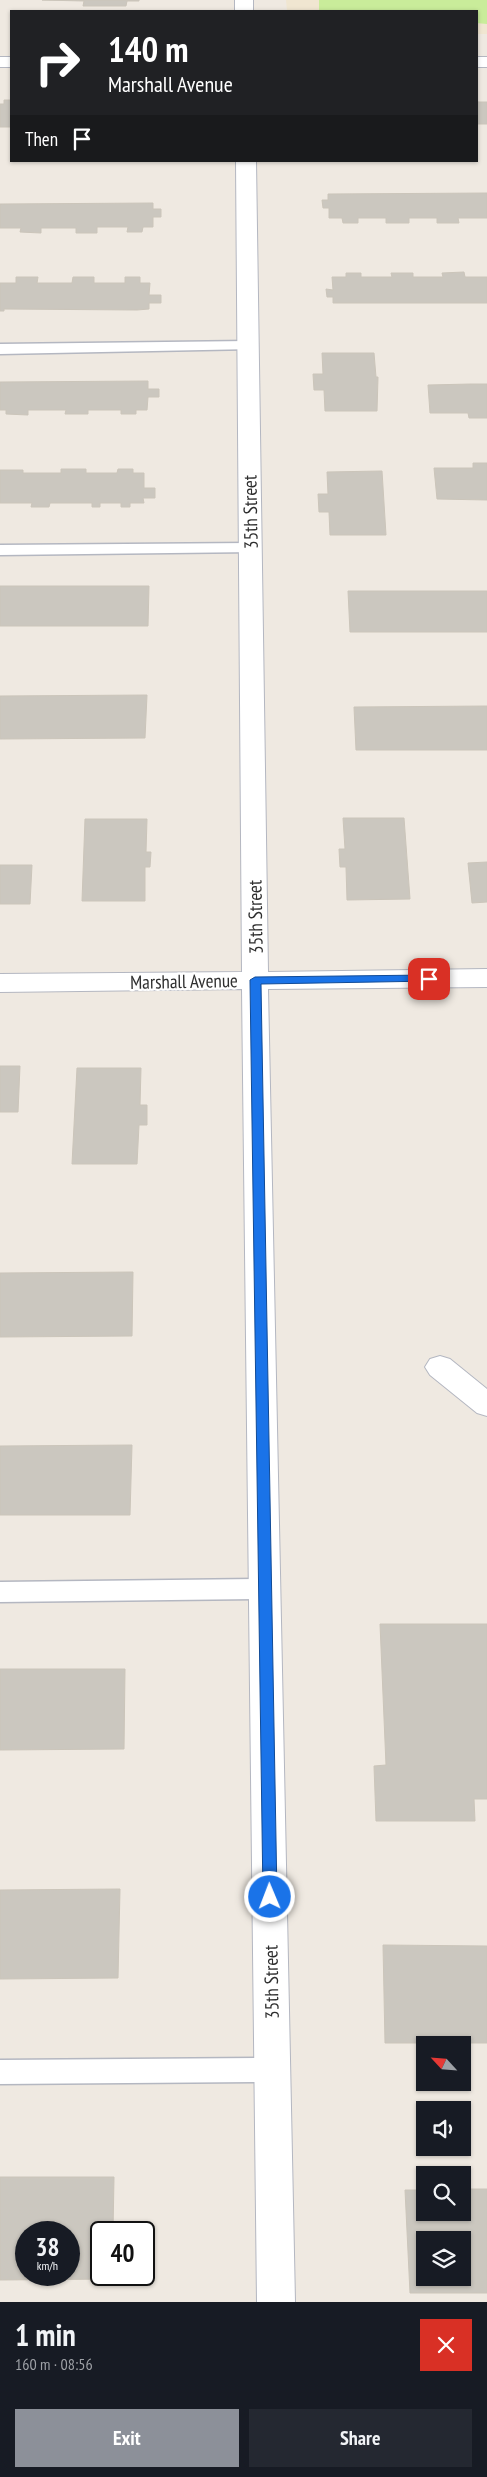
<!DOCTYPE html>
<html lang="en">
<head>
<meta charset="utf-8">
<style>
  :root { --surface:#171b24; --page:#242831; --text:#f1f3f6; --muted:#9ea1a6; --accent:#8c9099 }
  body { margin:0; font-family:"PT Sans Narrow",sans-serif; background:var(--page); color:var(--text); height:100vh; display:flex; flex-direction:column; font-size:19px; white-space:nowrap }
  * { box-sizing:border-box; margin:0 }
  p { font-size:16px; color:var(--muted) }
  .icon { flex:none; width:28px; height:28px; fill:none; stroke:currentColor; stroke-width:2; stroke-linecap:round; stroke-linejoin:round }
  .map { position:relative; height:2302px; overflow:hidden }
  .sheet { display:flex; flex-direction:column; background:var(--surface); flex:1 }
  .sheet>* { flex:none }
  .banner { position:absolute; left:10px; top:10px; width:468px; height:152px; border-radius:0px; box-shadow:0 1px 4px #0004; background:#202124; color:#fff; overflow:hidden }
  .needle { width:32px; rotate:296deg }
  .controls { position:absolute; left:416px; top:2036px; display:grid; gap:10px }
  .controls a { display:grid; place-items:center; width:55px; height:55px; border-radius:0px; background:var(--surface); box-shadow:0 1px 4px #0004; font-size:25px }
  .speed { position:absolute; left:15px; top:2221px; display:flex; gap:10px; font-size:25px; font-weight:700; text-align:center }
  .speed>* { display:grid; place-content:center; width:65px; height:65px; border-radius:50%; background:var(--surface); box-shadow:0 1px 4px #0004; line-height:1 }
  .speed small { font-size:12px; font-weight:400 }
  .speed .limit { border:2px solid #111; border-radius:8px; background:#fff; color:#111 }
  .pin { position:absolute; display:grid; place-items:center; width:42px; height:42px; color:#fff; margin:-21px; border-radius:10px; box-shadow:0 2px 8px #0006 }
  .me { position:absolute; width:55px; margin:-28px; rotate:359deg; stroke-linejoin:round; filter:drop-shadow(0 0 4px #0008) }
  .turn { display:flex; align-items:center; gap:18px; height:105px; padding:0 15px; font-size:22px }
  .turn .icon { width:65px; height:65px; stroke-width:2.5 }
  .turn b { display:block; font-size:35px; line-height:42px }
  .then { display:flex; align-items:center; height:48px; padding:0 15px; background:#0003; gap:10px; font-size:19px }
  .round { display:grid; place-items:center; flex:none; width:52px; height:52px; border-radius:0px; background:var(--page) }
  .overview { display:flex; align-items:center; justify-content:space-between; height:85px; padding:0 15px }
  h1 { font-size:30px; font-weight:700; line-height:38px }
  .button { display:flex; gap:10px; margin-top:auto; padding:10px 15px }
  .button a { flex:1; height:58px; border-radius:0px; background:var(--accent); color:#fff; font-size:20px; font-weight:700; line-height:58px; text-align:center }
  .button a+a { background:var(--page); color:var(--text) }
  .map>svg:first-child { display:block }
  .education { fill:#f0e6d1 }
  .pitch { fill:#c9ec9a }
  .building { fill:#cbc7bf; stroke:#cbc5ba; fill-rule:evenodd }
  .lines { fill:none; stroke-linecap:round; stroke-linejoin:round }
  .lane-casing { stroke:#b4b7c1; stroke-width:3 }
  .street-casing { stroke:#b4b7c1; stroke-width:2 }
  .secondary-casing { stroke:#b4b7c1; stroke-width:2 }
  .lane { fill:#fff; fill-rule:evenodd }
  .street { fill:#fff; fill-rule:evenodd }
  .secondary { fill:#fff; fill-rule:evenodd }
  .route { fill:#1a73e8; stroke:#114b97 }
  .labels { text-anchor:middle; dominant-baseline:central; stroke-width:4.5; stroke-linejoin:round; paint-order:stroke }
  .street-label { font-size:19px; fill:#2e2e2e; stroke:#fff }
</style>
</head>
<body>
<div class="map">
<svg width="487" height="2302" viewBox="0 0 487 2302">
  <rect width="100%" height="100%" fill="#efe9e1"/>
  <path class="education" d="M286,0H487V34H476V11H287Z"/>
  <path class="pitch" d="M319,0H487V24L476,23V11H319Z"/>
  <path class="building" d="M42,0H139V1H127L126,6H83L84,1Z
    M476,98L478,102H487V124H476Z
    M4,100H11V127H0V104H4Z
    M487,193V218H458L459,223H437V218H409V223H386V218H358V223H343L342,218H329V208H323L322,200H328V194Z
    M153,203V209H161V217H153V227H143L142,232H127L128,227H97V233H76V228H41V233L20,232L21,228H0V204Z
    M464,272L465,277H487V303H333V297H327L326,289L333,290L332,277H346V273H361V277H392L391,273H413V277H443L442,273Z
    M16,277H38L37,283H72L73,277H94V283H125V277H140V283H150L149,295H161V303H149V309L137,310L4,309V311H0V283H16Z
    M322,353H374L376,377H378L377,411H325L324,390H314L313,374H323Z
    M148,381V389H159V397H148L147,410H136V414H121V410H88V414H65L66,410H28V415L6,414V410H0V382Z
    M471,384H487V418H469L468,413H430L428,385Z
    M473,463H487V500L437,499L434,468H473Z
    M61,469H86V473H117L118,469H133V473H144V488H155V498H143L144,503H130V507H121V503H100V507H92V503H50L49,507H31L32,503H0V470H23V473H61Z
    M382,471L386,535H330L329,512H319L318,494H328L327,472Z
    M0,586H149L148,626H0Z
    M348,591H487V632H350Z
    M147,695L145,738L0,739V696Z
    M487,706V750H356L354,707Z
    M343,818H404L410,899L347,900L346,867H340L339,849H345Z
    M85,819H147L146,852H151L150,867H145V901H82Z
    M487,862V902L472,903L468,863Z
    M0,865H32L30,904H0Z
    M0,1066H20L18,1112H0Z
    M77,1068H141L140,1105H147V1125H139L137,1164H72Z
    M133,1272L132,1336L0,1337V1273Z
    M132,1445L130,1515H0V1446Z
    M380,1624H487V1799H474L475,1821H376L374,1766L386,1765Z
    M0,1669H125L124,1749L0,1750Z
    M120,1889L118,1978L0,1979V1890Z
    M383,1945L487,1946V2043H385Z
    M0,2177H114L113,2232H101V2275H111V2279L0,2280ZM26,2232H69V2275H26Z
    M462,2189H487V2293H410L405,2190H425V2212H462ZM425,2240H462V2278H425Z"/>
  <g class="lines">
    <defs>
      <path id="lane" d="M248,341L254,343L256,346L254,349L0,354V344Z
        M251,543L257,544L260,548L257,552L0,555V545Z
        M265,1579L274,1582L277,1589L274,1596L265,1599L0,1602V1582Z
        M272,2058L282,2061L286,2070L282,2079L272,2082L0,2084V2060Z"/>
      <path id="street" d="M0,57H11V67H0Z
        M440,1356L450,1359L487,1389V1416L477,1413L430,1375L425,1367L430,1359Z"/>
      <path id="secondary" d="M235,0H253V11H235Z
        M476,57H487V67H476Z
        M236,161H256L268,972L487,969V987L268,989L295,2302H257L242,989L0,992V974L242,972Z"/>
    </defs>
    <use href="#lane" class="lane-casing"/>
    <use href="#street" class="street-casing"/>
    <use href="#secondary" class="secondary-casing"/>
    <use href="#lane" class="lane"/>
    <use href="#street" class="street"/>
    <use href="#secondary" class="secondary"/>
  </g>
  <path class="route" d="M429,975L433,976V981L261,984L277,1897L275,1901L270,1903L265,1901L263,1897L250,980L255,977Z"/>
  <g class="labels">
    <g class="street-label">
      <text transform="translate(250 512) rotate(-91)">35th Street</text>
      <text transform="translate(255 917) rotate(-91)">35th Street</text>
      <text transform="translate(184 981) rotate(-1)">Marshall Avenue</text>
      <text transform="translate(271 1982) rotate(-91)">35th Street</text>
    </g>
  </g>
</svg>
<div class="controls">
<a><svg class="needle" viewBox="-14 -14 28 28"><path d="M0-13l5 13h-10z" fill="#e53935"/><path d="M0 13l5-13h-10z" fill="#9ea1a6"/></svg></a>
<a><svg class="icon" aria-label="sound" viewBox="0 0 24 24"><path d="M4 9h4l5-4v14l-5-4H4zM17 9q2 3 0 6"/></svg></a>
<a><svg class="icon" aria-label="search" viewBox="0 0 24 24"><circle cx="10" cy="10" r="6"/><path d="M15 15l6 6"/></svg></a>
<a><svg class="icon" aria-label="layers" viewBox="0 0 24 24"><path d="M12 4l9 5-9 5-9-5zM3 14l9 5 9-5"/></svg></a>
</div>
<div class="speed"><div>38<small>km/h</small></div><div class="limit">40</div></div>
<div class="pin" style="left:429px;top:979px;background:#d93025"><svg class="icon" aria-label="arrive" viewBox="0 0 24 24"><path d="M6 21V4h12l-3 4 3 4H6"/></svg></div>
<svg class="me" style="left:270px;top:1897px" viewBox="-20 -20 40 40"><circle r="17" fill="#1a73e8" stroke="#fff" stroke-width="3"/><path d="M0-11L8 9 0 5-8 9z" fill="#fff"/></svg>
<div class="banner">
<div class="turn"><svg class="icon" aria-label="right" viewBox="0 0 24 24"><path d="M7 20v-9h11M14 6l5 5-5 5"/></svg><div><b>140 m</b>Marshall Avenue</div></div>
<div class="then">Then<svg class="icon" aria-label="arrive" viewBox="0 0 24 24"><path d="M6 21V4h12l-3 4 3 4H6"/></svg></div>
</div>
</div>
<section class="sheet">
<div class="overview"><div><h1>1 min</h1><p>160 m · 08:56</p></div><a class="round" style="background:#d93025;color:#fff"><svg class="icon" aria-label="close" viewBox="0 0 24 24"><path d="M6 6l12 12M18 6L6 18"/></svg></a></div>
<div class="button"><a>Exit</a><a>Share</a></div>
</section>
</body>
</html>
